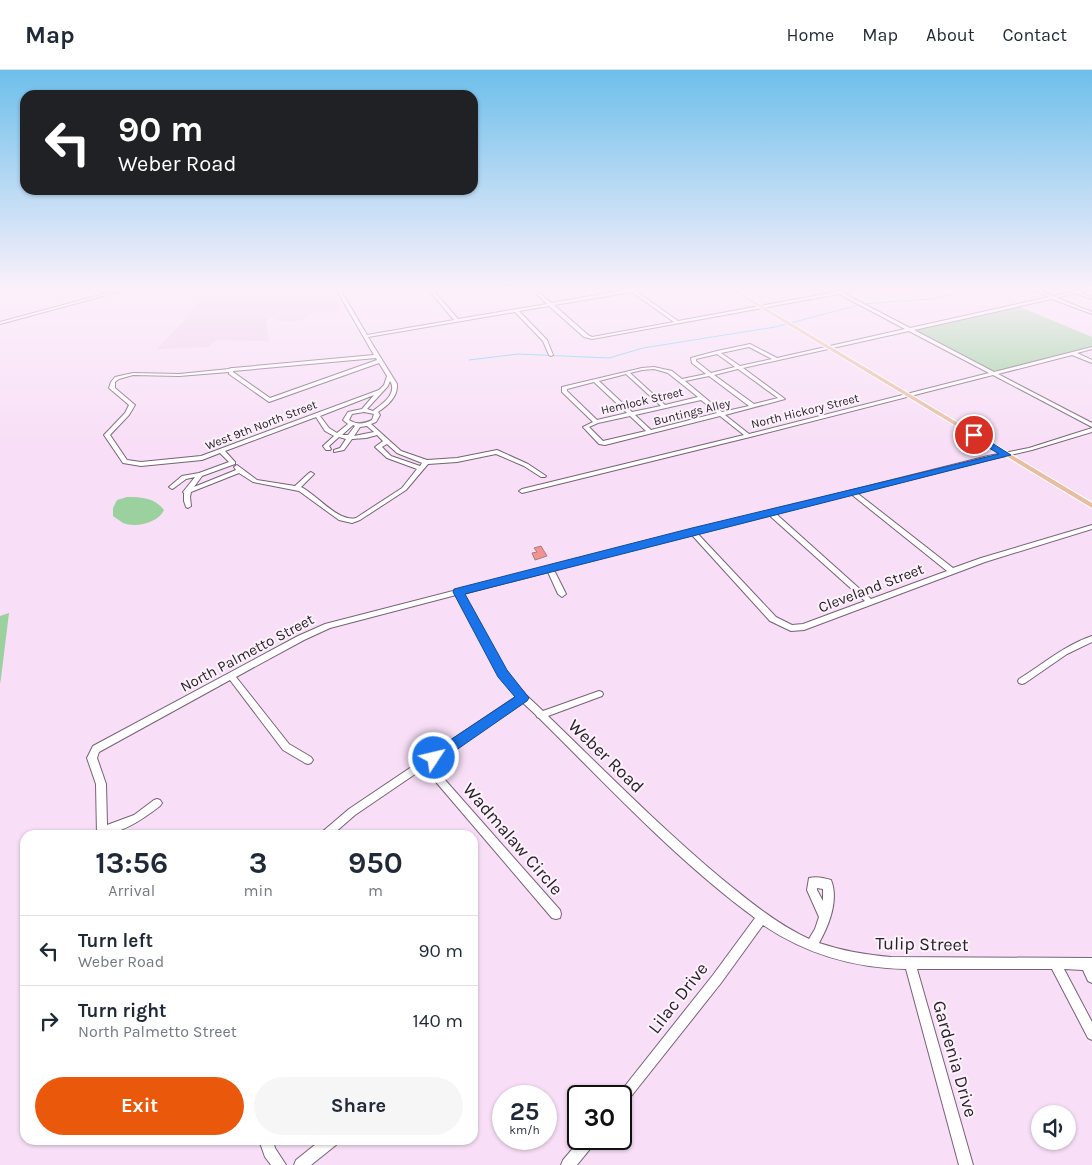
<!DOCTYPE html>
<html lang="en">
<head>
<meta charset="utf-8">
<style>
  :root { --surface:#fff; --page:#f6f6f7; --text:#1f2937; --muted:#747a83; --line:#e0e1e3; --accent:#ea580c }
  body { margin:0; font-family:Karla,sans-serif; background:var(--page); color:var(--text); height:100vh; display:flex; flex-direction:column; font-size:19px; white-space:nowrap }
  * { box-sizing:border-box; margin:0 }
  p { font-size:16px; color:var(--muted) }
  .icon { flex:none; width:28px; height:28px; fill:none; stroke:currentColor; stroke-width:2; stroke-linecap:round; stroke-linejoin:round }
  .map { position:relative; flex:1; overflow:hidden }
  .side { position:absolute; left:20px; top:760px; width:458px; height:315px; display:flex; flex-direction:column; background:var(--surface); border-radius:15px; box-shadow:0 1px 4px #0004 }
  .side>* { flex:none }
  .top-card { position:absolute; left:20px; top:20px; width:458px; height:105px; border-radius:15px; box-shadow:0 1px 4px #0004; background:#202124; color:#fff; overflow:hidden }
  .controls { position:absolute; left:1031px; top:1035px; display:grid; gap:10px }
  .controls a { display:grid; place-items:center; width:45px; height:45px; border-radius:50%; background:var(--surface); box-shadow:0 1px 4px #0004; font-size:25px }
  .speed { position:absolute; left:492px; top:1015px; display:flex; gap:10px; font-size:25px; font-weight:700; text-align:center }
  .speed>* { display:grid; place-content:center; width:65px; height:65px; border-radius:50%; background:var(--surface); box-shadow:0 1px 4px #0004; line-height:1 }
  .speed small { font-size:12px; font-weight:400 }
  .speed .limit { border:2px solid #111; border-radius:8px; background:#fff; color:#111 }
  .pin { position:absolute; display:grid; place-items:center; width:42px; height:42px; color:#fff; margin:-21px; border:2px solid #fff; border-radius:50%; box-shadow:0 1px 5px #0007 }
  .me { position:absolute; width:55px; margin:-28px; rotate:55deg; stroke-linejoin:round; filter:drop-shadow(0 0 4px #0008) }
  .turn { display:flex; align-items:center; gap:18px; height:105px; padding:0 15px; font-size:22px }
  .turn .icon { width:65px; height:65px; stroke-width:2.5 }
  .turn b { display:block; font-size:35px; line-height:42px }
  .eta { display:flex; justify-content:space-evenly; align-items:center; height:85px; text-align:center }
  .eta b { font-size:30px; font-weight:700; line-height:35px }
  .button { display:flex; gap:10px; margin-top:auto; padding:10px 15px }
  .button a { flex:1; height:58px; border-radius:30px; background:var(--accent); color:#fff; font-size:20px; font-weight:700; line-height:58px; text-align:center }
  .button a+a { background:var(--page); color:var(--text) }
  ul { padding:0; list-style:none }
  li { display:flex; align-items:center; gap:15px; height:70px; padding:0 15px; border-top:1px solid var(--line) }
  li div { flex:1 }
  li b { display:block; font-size:19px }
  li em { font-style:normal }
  header { display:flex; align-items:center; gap:30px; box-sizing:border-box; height:70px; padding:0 25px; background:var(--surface); border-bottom:1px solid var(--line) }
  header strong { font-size:24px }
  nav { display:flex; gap:28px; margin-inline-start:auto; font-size:18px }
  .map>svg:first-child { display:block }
  .built { fill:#eed0ec }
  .green { fill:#9ad19e }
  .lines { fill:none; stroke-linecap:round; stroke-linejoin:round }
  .stream { stroke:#55d0f0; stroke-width:1 }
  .building { fill:#f39391; stroke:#a0807e }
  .minor-casing { stroke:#776276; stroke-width:2 }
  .major-casing { stroke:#fff; stroke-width:2 }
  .minor { fill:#fff; fill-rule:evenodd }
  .major { fill:#e8bea2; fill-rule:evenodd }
  .route { fill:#1a73e8; stroke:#114b97 }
  .labels { text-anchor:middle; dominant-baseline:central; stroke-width:4; stroke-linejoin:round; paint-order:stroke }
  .far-street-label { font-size:12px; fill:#292028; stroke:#fcf2fb }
  .street-label { font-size:15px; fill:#292028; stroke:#fcf2fb }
  .near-street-label { font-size:18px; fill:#292028; stroke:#fcf2fb }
</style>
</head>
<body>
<header>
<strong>Map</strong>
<nav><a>Home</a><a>Map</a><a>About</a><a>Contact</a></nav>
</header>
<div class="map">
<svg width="1092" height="1095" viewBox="0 0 1092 1095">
  <rect width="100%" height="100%" fill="#f8dff7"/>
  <path class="built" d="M332,221L341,239L313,243L299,251H283L270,248L266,251L269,271L216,270L208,277L157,279L185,250L183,247L210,222Z"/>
  <path class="green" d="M1018,236L1092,267V278L992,303L908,259Z
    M127,427C142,427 155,428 164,440C158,453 136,458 123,453C120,451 116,448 113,446V438L117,430Z
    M9,543L1,608L0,614V546Z"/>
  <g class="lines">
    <path class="stream" d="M863,234L931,229L974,219
      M469,290L518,284L609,288L643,278L775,257L859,235"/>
  </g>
  <path class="building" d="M541,476L547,486L535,490L532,483L537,482L534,478Z"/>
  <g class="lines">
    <defs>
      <path id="minor" d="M122,219H129L0,254V252Z
        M336,219H340L367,265L454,250L428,219H432L458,249L547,234L531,219H535L551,233L631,219H642L636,221L678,251L836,222L830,219C835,219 838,221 842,221C849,221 856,219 863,219L843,223L910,258L1049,227L1030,219H1036L1053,226L1085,219H1092L1080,223L1092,227V229L1075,223L1057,228L1092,242V244L1052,229L914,260L994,302L1092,277V279L1077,283L1092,290V293L1072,285L998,304L1092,353V357L993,305L750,367L522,423L519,421L522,419L744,365L720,346L605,375L599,374L583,357L593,352L562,322V317L642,298L654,297L672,301L682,309L706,304L692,293L691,288L717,281L750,274L777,288L905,259L839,224L592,269L584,267L549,236L519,241L547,270L553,285L551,286L549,285L543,271L515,242L368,267L397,314C398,327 388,335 378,342L380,345L376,352L371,354L401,381L427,390L457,388L497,380L528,394L546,406L545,407H541L524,396L496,384L457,392L428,394L406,420L360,450L352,453L339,450L299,421L253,412L239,403L191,422L190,427L191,436L188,438L186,437L184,431V423L183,422L195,407L186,409L174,418L172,419L169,417L182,406L199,403L229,392L220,383L202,390L141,396L123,393L104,365L125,343L129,335L109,318L111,312L115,307L133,303L179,304L229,299L231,298H233L374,285ZM632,222L674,252L592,267L588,265L554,235ZM909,261L989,303L749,364L725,345L785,329L743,298ZM749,277L772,289L740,296L721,283ZM717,284L735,297L711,303L696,291V289ZM376,288L377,290L270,328L233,302V301ZM379,293L387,306L384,315L379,320L201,386L141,392L127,390L110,365L129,345L135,335L115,318V312L119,309L133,305L179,306L229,302V304L269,332ZM654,299L668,303L698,327L665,335L630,303L642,300ZM738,299L778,328L754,334L714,305ZM626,304L661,336L632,342L599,311ZM709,306L749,336L722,342L685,311ZM390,311C398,324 382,334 373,341L367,339L388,316ZM594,312L627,343L597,350L567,321V319ZM374,325L362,339L348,342L343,350L348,354L337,363L329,358L320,346ZM701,330L717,343L651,360L635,345ZM364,342L374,344L372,350C364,354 357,355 349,350L352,344ZM630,346L646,361L603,371L589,357L598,353ZM316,347L325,361L334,366L323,376L326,380H330L331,379L329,376L339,367L346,369L340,378L334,380V382L344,380L352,369L366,368L377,365L383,371L375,377L387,388L417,399L402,418L356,448C339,453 316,424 301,417L314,404L311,402L309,403L295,416L257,410L237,395L234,397L236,400L194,417L202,406L235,394V392L225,381ZM353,355L355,356L348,365H342ZM367,356L374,362L354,366L360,357ZM387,374L397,383L422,393L420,396L391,386L382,377Z
        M1092,358V362L1032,380L988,390L857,423L953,498L981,488L1092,455V459L985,492L804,560L791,561L770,551L691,464L554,500L566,524L562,527L558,524L548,502L463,524L506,602L526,625L543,641L599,621L602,622L603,624L602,626L548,646C605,701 661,758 722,809C749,831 777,854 809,869L815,859L819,847L807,820L809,808C816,806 825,808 831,810C839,830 829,855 819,873C843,881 867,885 891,887L1092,888V913L1088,911L1083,900L1064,899L1092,952V970L1088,968L1052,899H917L973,1095H959L906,899C853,898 806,884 763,855L721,913L625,1034L621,1036V1026H617L713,905L755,848C676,790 609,717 539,648L537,647L536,645L522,632L431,694L560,840L561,844L560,848L556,849L552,848L424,698L355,745L332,765H320L322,762L349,739L517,626L500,606L456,525L330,558L304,570L236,607L289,674L311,687L313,690L311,693L308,694L305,693L283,680L230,610L99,682L97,688L106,714L107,755L134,745L154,730L157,729L160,730L162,733L160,736C143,749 120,765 97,765L96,714L87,688L93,676L298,566L325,554L550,496L988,386L1029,378ZM851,424L947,501L871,529L775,443ZM769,445L865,531L803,554L792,555L776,547L697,463ZM817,818L823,819V831L817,820Z
        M1092,566V572L1067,584L1025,613L1022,614L1019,613L1018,611L1019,609C1043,594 1065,575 1092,566Z
        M581,1069H596L594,1074L577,1095H561L563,1090Z
        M259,1070H273L275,1078L286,1095H271L265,1087Z
        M321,1070H338L336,1075L311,1095H294L296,1090Z"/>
      <path id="major" d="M729,219H734L1092,433V438Z"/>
    </defs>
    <use href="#minor" class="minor-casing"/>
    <use href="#major" class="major-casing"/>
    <use href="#minor" class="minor"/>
    <use href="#major" class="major"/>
  </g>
  <linearGradient id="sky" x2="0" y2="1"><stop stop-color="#6dbfeb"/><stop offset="0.59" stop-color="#fcf1fb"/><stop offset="1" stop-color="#fcf1fb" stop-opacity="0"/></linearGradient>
  <rect width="1092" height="372" fill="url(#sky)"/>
  <path class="route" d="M971,363H976L1011,385L465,524L507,600L529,628L527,631L439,692L434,694L429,692L427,688L429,684L515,627L498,607L453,522L454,519L692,458L999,384L971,367Z"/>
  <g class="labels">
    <g class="far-street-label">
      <text transform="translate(642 331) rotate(-13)">Hemlock Street</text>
      <text transform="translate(805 341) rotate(-14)">North Hickory Street</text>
      <text transform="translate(692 342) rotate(-14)">Buntings Alley</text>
      <text transform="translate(261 355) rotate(-21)">West 9th North Street</text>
    </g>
    <g class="street-label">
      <text transform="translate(871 518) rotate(-21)">Cleveland Street</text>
      <text transform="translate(247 583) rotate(-28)">North Palmetto Street</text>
    </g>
    <g class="near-street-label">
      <text transform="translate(606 686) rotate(44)">Weber Road</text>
      <text transform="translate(513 769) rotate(49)">Wadmalaw Circle</text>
      <text transform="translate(922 874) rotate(1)">Tulip Street</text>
      <text transform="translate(678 928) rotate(-52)">Lilac Drive</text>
      <text transform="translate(955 989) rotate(74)">Gardenia Drive</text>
    </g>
  </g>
</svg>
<div class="controls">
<a><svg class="icon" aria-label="sound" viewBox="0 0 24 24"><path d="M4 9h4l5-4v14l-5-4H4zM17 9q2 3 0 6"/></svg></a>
</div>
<div class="speed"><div>25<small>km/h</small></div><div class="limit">30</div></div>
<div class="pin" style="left:974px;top:365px;background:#d93025"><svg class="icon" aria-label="arrive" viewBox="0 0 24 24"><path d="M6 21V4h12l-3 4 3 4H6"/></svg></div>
<svg class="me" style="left:434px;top:688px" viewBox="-20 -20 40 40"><circle r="17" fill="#1a73e8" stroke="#fff" stroke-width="3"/><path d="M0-11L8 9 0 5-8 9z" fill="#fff"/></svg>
<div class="top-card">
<div class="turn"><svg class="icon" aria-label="left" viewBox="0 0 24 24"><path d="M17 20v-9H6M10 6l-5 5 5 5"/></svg><div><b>90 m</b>Weber Road</div></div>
</div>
<section class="side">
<div class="eta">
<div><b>13:56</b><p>Arrival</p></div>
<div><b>3</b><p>min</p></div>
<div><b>950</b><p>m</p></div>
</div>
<ul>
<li><svg class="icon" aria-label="left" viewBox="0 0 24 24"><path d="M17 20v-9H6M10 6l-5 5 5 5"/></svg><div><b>Turn left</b><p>Weber Road</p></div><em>90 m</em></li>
<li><svg class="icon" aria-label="right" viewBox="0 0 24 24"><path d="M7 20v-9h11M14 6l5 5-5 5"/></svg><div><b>Turn right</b><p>North Palmetto Street</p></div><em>140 m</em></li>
</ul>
<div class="button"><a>Exit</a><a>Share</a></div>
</section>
</div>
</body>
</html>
